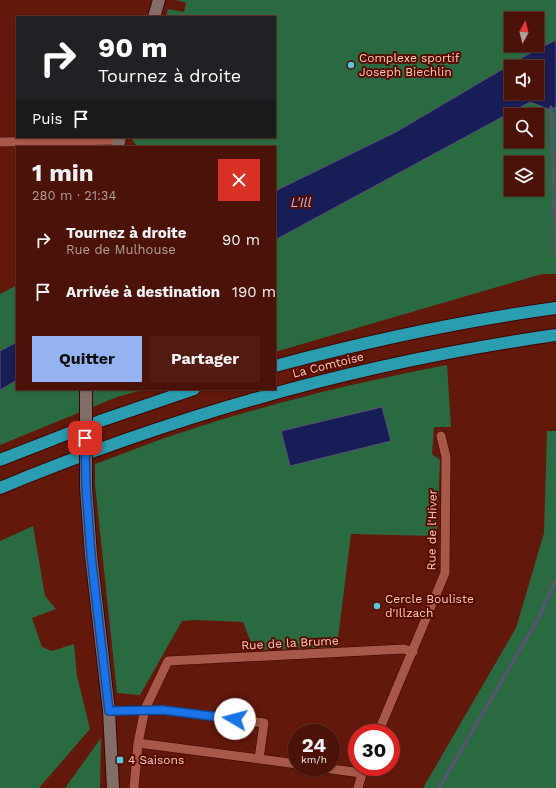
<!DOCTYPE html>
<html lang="fr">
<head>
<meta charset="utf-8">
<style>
  :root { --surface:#4a1208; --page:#511b12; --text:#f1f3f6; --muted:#b29e9c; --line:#613229; --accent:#95b2f1 }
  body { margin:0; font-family:"Work Sans",sans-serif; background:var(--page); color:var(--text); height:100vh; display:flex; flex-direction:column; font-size:15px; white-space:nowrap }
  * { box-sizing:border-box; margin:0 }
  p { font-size:13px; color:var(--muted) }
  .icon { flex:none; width:22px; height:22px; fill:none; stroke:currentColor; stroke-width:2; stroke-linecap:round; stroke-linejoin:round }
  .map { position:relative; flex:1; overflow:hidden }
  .side { position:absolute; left:16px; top:146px; width:260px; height:244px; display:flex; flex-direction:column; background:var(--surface); border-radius:0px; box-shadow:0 1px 3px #0004,0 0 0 1px var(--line) }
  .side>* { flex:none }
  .hud { position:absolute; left:16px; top:16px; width:260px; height:122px; border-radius:0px; box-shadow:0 1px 3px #0004,0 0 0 1px var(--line); background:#202124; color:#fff; overflow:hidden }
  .needle { width:26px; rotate:7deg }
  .buttons { position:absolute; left:504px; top:12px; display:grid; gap:8px }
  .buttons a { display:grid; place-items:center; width:40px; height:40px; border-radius:0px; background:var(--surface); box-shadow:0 1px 3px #0004,0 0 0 1px var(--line); font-size:20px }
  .speed { position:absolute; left:288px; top:724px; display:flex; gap:8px; font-size:20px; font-weight:700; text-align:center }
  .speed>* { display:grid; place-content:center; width:52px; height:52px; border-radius:50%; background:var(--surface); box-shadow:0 1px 3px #0004,0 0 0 1px var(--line); line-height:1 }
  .speed small { font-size:10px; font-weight:400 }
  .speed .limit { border:6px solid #d22; background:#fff; color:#111 }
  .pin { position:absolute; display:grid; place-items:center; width:34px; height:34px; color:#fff; margin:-17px; border-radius:8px; box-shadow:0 2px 6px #0006 }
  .me { position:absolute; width:44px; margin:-22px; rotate:278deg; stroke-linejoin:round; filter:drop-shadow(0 0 3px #0008) }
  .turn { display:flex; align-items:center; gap:14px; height:84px; padding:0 16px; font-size:18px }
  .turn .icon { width:52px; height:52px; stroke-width:2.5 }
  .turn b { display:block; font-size:28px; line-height:34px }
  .then { display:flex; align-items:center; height:38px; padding:0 16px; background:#0003; gap:8px; font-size:15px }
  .round { display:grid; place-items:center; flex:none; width:42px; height:42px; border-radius:0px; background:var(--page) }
  .head { display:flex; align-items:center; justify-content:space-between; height:68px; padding:0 16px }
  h1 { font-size:24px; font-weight:700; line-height:30px }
  .cta { display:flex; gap:8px; margin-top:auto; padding:8px 16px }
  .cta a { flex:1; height:46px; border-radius:0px; background:var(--accent); color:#111; font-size:16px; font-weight:700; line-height:46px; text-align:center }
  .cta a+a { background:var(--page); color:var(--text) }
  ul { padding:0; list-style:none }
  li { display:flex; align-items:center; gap:12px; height:52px; padding:0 16px }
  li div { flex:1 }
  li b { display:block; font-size:15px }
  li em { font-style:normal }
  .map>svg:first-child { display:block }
  .green { fill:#2a6a40; fill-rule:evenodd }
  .water { fill:#171e57; stroke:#5a5276; fill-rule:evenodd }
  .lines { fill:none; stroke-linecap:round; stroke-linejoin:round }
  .stream { stroke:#5a5276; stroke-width:3 }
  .minor-casing { stroke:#3d0500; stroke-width:10 }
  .secondary-casing { stroke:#3d0500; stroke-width:14 }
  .motorway-casing { stroke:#3d0500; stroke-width:14 }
  .minor { stroke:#a85848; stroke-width:9 }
  .secondary { stroke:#826d68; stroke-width:12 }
  .motorway { stroke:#2a9db1; stroke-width:12 }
  .secondary-bridge-casing { stroke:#3d0500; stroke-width:14; stroke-linecap:butt }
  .secondary-bridge { stroke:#826d68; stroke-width:12 }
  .route-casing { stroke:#114b97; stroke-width:10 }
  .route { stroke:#1a73e8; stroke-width:7 }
  .poi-dot { fill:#55cae0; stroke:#560b01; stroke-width:1.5 }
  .labels { text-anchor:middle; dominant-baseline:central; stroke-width:4; stroke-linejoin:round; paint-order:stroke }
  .poi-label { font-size:12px; fill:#f8cac0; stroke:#560b01; text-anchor:start }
  .street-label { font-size:12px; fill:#f8cac0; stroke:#560b01 }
  .water-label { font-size:13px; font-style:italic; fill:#b3c2f9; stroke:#560b01 }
</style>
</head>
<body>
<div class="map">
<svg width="556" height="788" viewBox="0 0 556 788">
  <rect width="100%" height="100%" fill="#62180b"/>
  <path class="green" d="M176,0H556V40L525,56L396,132L275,191V147H137L132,139V137H275V17H166L168,9L184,12L186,3ZM511,19H537V45H511Z
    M530,102L551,110L556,106V274H542L275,352V240ZM511,115H537V141H511ZM511,163H537V189H511Z
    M17,285V342L0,351V294Z
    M447,365L451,427H434L432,454L440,460L437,536L351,534L337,647L254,650L243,622L196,620L182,621L140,695L117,693L95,484V464C123,454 151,442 180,433C267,404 357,382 447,365Z
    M17,380V389H146L117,397L0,445V390Z
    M547,431H556V788H423L516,628L544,533Z
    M33,526L45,596L56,609L32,618L42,647L52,651L74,644L77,676L90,729L39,788H0V541Z
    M101,738L100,788H65Z"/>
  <path class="water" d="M556,40V106L551,110L530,102L275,240V191L396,132L525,56ZM511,67H537V93H511Z
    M17,342V380L0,390V351Z
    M382,407L391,441L290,466L281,431Z"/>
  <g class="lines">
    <path class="stream" d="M551,107L556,257
      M439,788L538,619L556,580"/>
    <defs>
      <path id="minor" d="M0,142L119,140
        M109,711L163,710L264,723L259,759
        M378,733L445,573L446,457L441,436
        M138,743L297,764
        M317,767L361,773
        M134,788L138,743L145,709L168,661L404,649L413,652
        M358,788L364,767"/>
      <path id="secondary" d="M154,17L159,0
        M118,147L120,137
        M86,487L91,555L109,711L113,788"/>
      <path id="motorway" d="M275,366C368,341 461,321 556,308
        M0,460L100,421L194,389
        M0,488C178,414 365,362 556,335"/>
    </defs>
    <use href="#minor" class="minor-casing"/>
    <use href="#secondary" class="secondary-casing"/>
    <use href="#motorway" class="motorway-casing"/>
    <use href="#minor" class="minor"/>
    <use href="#secondary" class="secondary"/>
    <use href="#motorway" class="motorway"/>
    <defs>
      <path id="secondary-bridge" d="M86,389V487"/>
    </defs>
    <use href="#secondary-bridge" class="secondary-bridge-casing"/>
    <use href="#secondary-bridge" class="secondary-bridge"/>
  </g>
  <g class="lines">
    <defs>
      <path id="route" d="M85,438L86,487L91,555L109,711L163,710L235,719"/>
    </defs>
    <use href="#route" class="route-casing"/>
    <use href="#route" class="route"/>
  </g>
  <g class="poi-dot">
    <circle cx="351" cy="65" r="4"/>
    <circle cx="377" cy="606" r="4"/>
    <rect x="116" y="756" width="8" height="8" rx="2"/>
  </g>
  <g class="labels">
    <g class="poi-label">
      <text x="359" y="58">Complexe sportif<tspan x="359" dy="14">Joseph Biechlin</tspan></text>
      <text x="385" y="599">Cercle Bouliste<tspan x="385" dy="14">d'Illzach</tspan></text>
      <text x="128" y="760">4 Saisons</text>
    </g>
    <g class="street-label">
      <text transform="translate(328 365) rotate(-14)">La Comtoise</text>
      <text transform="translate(432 530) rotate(-89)">Rue de l'Hiver</text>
      <text transform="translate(290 643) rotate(-3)">Rue de la Brume</text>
    </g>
    <g class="water-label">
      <text x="301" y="202">L'Ill</text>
    </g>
  </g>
</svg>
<div class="buttons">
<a><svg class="needle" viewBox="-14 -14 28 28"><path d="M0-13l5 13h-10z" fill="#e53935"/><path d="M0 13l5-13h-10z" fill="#b29e9c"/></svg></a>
<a><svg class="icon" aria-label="sound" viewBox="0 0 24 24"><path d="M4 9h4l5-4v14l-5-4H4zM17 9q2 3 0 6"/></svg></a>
<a><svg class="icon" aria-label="search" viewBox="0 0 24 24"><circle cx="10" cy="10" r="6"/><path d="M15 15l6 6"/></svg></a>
<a><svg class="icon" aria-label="layers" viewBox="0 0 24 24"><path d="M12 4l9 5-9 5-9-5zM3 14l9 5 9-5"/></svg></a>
</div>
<div class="speed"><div>24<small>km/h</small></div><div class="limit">30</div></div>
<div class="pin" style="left:85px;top:438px;background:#d93025"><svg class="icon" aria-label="arrive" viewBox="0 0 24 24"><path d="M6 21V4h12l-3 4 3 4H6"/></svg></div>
<svg class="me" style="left:235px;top:719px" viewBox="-20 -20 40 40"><circle r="19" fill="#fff"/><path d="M0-13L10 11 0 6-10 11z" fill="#1a73e8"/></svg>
<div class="hud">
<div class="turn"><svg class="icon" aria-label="right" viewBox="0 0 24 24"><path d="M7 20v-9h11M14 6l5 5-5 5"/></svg><div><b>90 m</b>Tournez à droite</div></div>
<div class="then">Puis<svg class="icon" aria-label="arrive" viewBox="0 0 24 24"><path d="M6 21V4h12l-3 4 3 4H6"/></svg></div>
</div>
<section class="side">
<div class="head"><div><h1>1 min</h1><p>280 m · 21:34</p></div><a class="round" style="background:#d93025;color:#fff"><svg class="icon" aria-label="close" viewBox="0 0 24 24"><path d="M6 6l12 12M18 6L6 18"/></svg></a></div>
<ul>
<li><svg class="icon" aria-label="right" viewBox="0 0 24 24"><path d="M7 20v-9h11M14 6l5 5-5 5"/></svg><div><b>Tournez à droite</b><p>Rue de Mulhouse</p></div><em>90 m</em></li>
<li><svg class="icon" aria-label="arrive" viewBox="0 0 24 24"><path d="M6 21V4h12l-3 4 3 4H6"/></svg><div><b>Arrivée à destination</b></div><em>190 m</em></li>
</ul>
<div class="cta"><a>Quitter</a><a>Partager</a></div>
</section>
</div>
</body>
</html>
